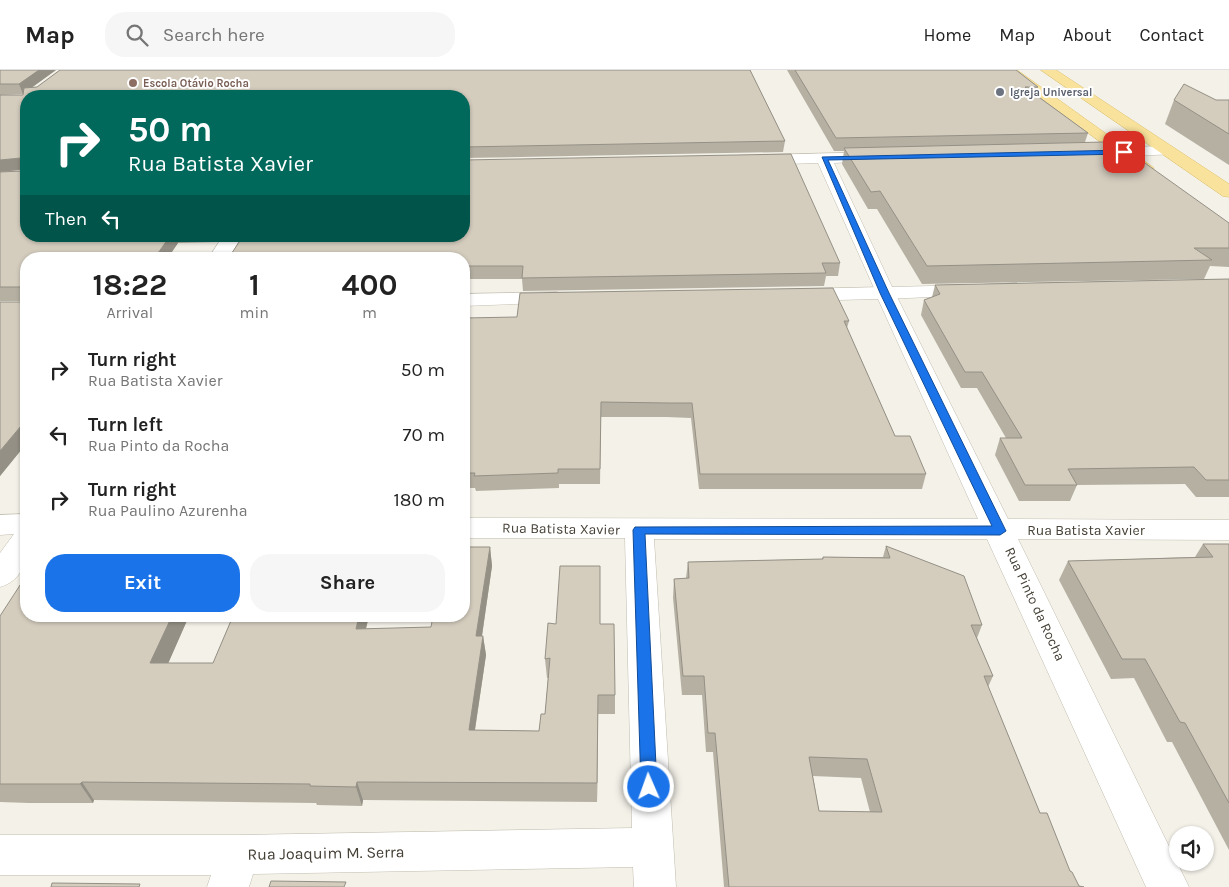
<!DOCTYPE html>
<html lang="en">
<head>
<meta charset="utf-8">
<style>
  :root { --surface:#fff; --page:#f6f6f6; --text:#222; --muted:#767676; --line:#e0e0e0; --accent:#1a73e8 }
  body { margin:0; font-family:Karla,sans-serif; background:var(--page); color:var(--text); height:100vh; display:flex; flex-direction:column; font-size:19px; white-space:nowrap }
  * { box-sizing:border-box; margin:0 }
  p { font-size:16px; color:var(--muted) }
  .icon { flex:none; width:28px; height:28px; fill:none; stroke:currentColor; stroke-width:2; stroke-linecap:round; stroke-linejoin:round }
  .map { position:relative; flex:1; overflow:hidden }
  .details { position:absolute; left:20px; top:182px; width:450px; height:370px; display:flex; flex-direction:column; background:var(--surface); border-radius:20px; box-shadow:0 1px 4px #0004 }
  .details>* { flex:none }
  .guide { position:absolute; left:20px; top:20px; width:450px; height:152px; border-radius:20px; box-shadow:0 1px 4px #0004; background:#00695c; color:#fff; overflow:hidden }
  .tools { position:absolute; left:1169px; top:756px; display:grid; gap:10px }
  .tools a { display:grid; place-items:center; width:45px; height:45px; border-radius:50%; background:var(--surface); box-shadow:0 1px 4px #0004; font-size:25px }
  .pin { position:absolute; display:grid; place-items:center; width:42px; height:42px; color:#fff; margin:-21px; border-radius:10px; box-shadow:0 2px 8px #0006 }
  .me { position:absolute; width:55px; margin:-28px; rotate:358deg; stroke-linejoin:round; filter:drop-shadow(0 0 4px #0008) }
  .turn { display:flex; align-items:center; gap:18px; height:105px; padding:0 25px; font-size:22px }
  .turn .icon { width:65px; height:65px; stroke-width:2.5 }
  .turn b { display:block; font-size:35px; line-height:42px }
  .then { display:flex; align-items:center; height:48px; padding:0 25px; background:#0003; gap:10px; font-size:19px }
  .eta { display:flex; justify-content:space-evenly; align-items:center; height:85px; text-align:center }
  .eta b { font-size:30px; font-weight:700; line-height:35px }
  .primary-button { display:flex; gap:10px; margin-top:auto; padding:10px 25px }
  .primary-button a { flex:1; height:58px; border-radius:20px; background:var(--accent); color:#fff; font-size:20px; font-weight:700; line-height:58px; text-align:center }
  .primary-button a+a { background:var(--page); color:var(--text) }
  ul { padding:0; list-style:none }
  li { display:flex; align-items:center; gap:15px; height:65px; padding:0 25px }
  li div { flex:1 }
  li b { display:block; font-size:19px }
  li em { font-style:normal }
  header { display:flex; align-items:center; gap:30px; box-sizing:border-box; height:70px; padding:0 25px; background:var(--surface); border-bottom:1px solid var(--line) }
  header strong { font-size:24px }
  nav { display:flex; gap:28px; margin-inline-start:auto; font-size:18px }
  .search { width:350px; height:45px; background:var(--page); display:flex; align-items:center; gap:12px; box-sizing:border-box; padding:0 18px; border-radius:20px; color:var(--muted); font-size:19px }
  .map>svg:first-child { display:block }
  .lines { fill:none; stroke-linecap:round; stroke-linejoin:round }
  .minor-casing { stroke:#c1bcae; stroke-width:1 }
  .tertiary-casing { stroke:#c1bcae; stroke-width:1 }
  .primary-casing { stroke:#dec16c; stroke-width:1 }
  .minor { fill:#fff; fill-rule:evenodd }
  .tertiary { fill:#fff; fill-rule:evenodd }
  .primary { fill:#f9e39c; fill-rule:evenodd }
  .wall { fill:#b6b0a3; fill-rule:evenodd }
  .shaded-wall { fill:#949085 }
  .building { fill:#d4cdbe; stroke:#949085; fill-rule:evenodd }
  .route { fill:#1a73e8; stroke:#114b97 }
  .education-dot { fill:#8d6e63; stroke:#fff; stroke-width:2 }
  .worship-dot { fill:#6b7280; stroke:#fff; stroke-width:2 }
  .labels { text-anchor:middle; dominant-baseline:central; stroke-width:4; stroke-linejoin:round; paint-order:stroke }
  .far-education-label { font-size:11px; font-weight:bold; fill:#785e54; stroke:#fff; text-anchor:start }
  .far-worship-label { font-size:11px; font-weight:bold; fill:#5b616d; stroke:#fff; text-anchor:start }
  .street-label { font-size:14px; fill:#464137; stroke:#fff }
  .near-street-label { font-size:16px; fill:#464137; stroke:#fff }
</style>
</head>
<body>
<header>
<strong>Map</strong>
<div class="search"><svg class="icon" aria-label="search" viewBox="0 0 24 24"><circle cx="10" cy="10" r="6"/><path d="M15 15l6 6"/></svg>Search here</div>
<nav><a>Home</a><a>Map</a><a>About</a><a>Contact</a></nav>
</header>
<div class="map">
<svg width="1229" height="817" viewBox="0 0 1229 817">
  <rect width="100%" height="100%" fill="#f3f1e8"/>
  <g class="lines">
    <defs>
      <path id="minor" d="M223,166H242L228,189H208Z
        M885,217L892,219L895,223L1008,449L1229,450V470L1018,469L1189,817H1146L987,469H654L676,817H634L633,797L253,804L249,817H207L211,805H0V765H238L632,758L625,468H464V448L978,449L878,229L798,231L791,229L788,225L791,221L798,219Z
        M557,222L564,224L568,228L564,232L464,236V224Z
        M26,444C28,471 32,508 0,517V483L14,464L0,465V445Z"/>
      <path id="tertiary" d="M1168,76L1176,81L1174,84L1094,88L1086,83L1094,78Z
        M881,82L889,87L887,90L834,93L892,217L970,215L977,217L980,221L977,225L885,229L878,227L818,93L757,95L749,90L757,85Z"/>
      <path id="primary" d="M1003,0H1017L1154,98L1152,101H1140Z
        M1041,0H1056L1229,114V127L1223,126Z"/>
    </defs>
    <use href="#minor" class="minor-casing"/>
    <use href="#tertiary" class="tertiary-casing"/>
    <use href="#primary" class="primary-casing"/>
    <use href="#minor" class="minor"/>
    <use href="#tertiary" class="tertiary"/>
    <use href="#primary" class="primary"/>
  </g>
  <path class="wall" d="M0,0H56L32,17H37L60,0H750L785,71L783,82L464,88V89V26H26V166H221L217,172L178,173L167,189H26V374L0,406V232H21V231H0V102L22,101V100L0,102V25H23V24L0,25Z
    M787,0H1016L1038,17L1035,25L1088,63L1085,72L1229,153V197L1210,196L1204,209L922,214L877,139H868L842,94L844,81H834Z
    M1174,30H1229V95L1165,54Z
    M239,166H464L840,193L838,206H826L824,216L523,221L522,209H464V189L240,171Z
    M1229,209V427H1196L1185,414L1077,415L1070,431H1019L995,385L1000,368H1006L977,318H961L921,245L924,230L932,227L935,215Z
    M464,248L849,251L847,258L895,366L926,404L922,419H699L691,348L667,347H601L600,414H559V418L476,421L475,418H464V394L465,385H464Z
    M1203,474H1229V780L1172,672H1167L1134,608L1111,609L1059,510L1068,491L1195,487Z
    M886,476L982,555L977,568L993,606L988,617L1040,743L1070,801L1079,816L1084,817H724L713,682H706L702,625H682L673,528L674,509L686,508L688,492L822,489L823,487H883ZM813,706L861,708L870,742L819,741Z
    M490,477L492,496L482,566H483L486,585L475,660L539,661L545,644L548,608H547L545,589L600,554L615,625V644H598L597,732L363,730L362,736L317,735L316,733L94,730L93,733H29L0,732V546H189L168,593H213L233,546H369L366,559L431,557Z"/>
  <path class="shaded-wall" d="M39,0H56L23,24L19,14Z
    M21,88L26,99L0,102V90Z
    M170,166H176L178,173L167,189H157L156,186Z
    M215,166H221L217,172Z
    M26,350V374L0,406V381Z
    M490,477L492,496L479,586L476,566Z
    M172,546H189L160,612L150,593Z
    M359,546H369L361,578L356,559Z
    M483,566L486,585L472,679L469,660Z
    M598,625V644L597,732V713Z
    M82,712L94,730L93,733L80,714Z
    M357,712L363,730L362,736L356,717Z"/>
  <path class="building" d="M0,0H39L19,14H0Z
    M60,0H750L785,71L464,77V26H26V166H170L156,186H151L148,189H26V350L0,381V232H21V217H0V102L22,101L21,88L0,90V25H23L24,18L37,17Z
    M795,0H1016L1038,17H1025L1088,63L836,68Z
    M1184,14L1216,30H1229V64L1174,30Z
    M1105,72L1111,76H1121L1229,153V178H1194L1212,190L927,196L880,121L871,122L844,78Z
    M791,84L840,193H822L826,203L522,208L523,196H464V189H228L243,166H464V90Z
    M1229,209V410H1206L1194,397L1068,399L1077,415H1025L1000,368H1022L982,302H965L924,230L940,224L935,215Z
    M833,218L849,251H844L895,366H910L926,404H700L692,333H668L601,332L600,399H558V403L474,406L475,403H464V394L468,370H464V248L517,247L520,223Z
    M1203,474H1229V733L1185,653L1180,652L1145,589H1122L1068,491L1213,487Z
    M886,476L964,506L982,555H971L993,606H984L1040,743H1047L1070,801L1072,802L1079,816L1084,817H729L715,663H708L704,606H683L674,509L689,508L688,492L823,489V487L890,488ZM809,687L867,689L882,742L819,741Z
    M464,477H490L476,566H483L469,660L539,661L541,644H545L550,588L545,589L548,553L556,554L560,496H600V554H614L615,625H598L597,713L357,712L356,717L310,716V714L82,712L80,714H0V546L26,506V546H172L150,593H213L233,546H359L356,559L431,557L433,546H464Z
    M271,811L346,812L344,817H269Z
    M52,813L140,814L139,817H51Z"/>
  <path class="route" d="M1124,80L1126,84L828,90L889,223L1006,461L1000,465L645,464L657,717L655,722L649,724L644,722L641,717L633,460L635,457L992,456L880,223L822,87Z"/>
  <circle class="education-dot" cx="133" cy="13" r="5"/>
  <circle class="worship-dot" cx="1000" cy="22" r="5"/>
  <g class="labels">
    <g class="far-education-label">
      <text x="143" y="13">Escola Otávio Rocha</text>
    </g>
    <g class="far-worship-label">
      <text x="1010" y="22">Igreja Universal</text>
    </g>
    <g class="street-label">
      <text transform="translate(561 459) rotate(1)">Rua Batista Xavier</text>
      <text x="1086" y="460">Rua Batista Xavier</text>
      <text transform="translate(1035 534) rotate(65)">Rua Pinto da Rocha</text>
    </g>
    <g class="near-street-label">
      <text transform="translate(326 783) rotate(-1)">Rua Joaquim M. Serra</text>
    </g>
  </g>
</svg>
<div class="tools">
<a><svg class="icon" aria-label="sound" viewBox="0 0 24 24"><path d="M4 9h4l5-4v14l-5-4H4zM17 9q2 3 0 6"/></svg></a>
</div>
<div class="pin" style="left:1124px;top:82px;background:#d93025"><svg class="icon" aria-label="arrive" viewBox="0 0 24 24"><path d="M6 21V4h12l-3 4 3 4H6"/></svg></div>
<svg class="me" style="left:649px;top:717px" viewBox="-20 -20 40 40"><circle r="17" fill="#1a73e8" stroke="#fff" stroke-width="3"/><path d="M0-11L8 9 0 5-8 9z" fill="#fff"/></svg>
<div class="guide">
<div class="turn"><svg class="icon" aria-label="right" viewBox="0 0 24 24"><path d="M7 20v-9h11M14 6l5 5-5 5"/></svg><div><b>50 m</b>Rua Batista Xavier</div></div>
<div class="then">Then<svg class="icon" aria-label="left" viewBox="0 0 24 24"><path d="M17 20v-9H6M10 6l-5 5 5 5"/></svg></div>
</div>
<section class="details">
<div class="eta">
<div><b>18:22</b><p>Arrival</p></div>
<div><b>1</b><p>min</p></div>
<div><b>400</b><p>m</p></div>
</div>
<ul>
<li><svg class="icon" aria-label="right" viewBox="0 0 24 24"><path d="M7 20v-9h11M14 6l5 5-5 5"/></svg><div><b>Turn right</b><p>Rua Batista Xavier</p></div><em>50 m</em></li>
<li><svg class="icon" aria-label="left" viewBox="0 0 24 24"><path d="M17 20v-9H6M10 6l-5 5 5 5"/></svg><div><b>Turn left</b><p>Rua Pinto da Rocha</p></div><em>70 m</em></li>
<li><svg class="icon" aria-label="right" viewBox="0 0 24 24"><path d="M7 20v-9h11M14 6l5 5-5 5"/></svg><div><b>Turn right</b><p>Rua Paulino Azurenha</p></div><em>180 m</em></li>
</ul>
<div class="primary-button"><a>Exit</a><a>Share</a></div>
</section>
</div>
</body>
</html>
